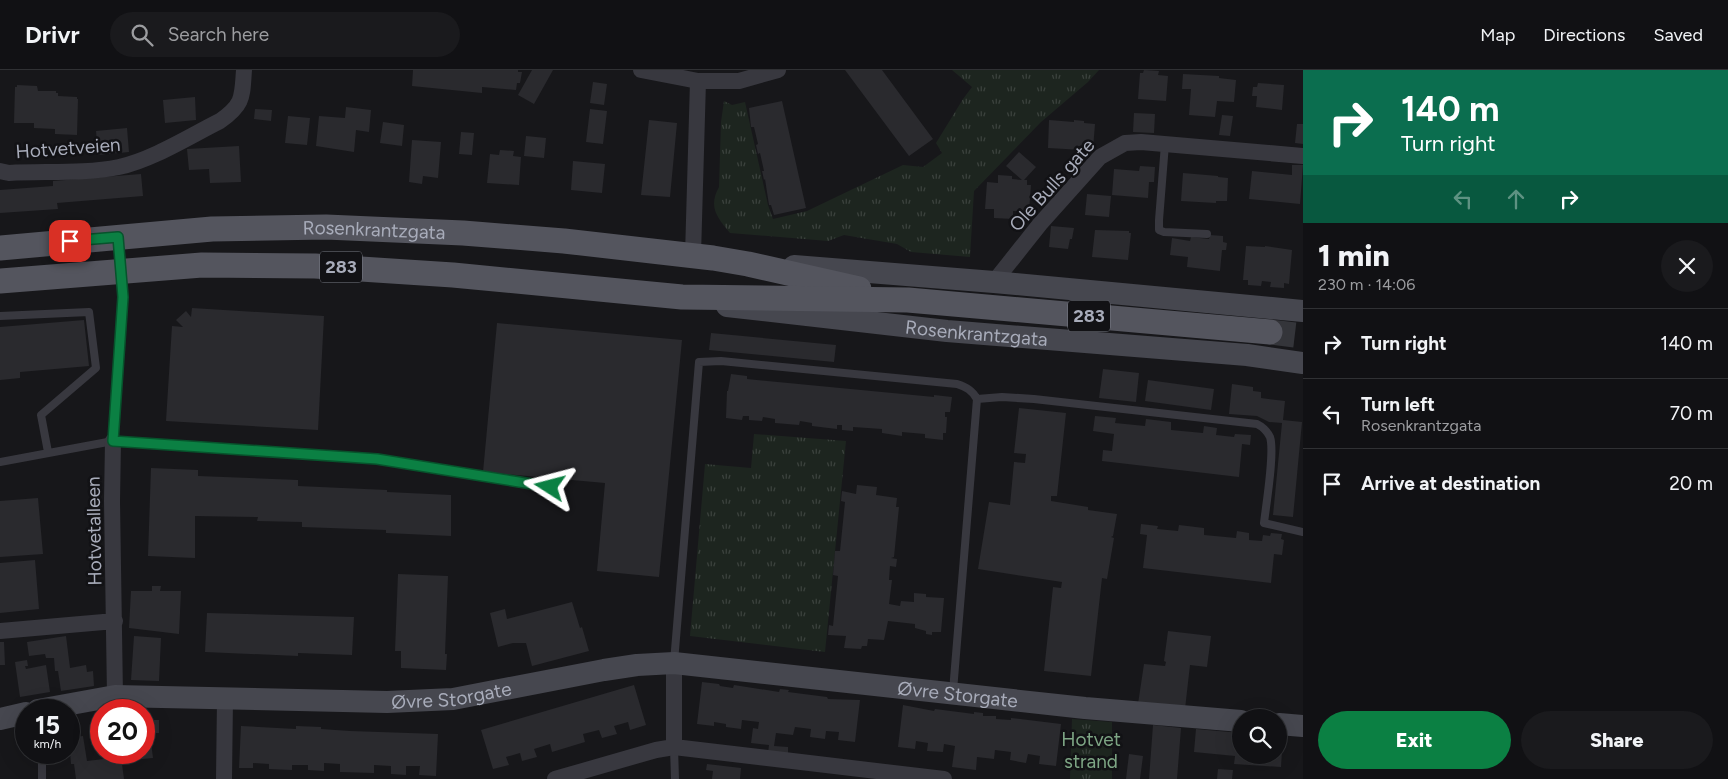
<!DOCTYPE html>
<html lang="en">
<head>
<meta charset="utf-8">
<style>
  :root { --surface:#111114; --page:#1a1a1d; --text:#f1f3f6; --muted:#9c9da0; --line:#303134; --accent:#0b8043 }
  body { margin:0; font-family:Figtree,sans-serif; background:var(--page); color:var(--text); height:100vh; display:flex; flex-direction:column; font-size:19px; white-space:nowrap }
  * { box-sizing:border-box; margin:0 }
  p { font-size:16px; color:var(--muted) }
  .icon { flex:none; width:28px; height:28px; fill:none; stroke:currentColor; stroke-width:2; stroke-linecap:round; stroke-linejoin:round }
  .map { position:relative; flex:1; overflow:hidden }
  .drawer { display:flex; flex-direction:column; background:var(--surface); width:425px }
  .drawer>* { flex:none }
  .banner { background:#0b6e4f; color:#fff; overflow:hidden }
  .controls { position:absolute; left:1232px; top:639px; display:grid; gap:10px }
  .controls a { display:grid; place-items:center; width:55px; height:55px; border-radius:50%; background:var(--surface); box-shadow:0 5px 20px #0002,0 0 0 1px var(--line); font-size:25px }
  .speed { position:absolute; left:15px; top:629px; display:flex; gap:10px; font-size:25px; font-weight:700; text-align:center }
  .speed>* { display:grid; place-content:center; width:65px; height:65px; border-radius:50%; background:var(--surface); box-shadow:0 5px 20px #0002,0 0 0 1px var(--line); line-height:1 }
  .speed small { font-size:12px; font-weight:400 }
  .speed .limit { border:8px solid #d22; background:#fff; color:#111 }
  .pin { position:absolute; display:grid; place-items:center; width:42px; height:42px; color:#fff; margin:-21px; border-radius:10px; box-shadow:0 2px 8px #0006 }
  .me { position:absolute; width:55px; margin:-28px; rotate:279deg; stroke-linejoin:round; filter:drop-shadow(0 0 4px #0008) }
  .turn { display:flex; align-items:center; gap:18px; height:105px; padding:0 15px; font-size:22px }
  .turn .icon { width:65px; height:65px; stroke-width:2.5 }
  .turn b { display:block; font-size:35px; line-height:42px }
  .lanes { display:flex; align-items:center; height:48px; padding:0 15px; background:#0003; justify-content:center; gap:25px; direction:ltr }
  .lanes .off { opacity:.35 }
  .round { display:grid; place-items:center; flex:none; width:52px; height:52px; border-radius:26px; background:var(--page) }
  .headline { display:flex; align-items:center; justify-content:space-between; height:85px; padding:0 15px }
  h1 { font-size:30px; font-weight:800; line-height:38px }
  .action { display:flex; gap:10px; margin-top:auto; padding:10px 15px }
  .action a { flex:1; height:58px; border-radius:30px; background:var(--accent); color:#fff; font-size:20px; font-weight:800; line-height:58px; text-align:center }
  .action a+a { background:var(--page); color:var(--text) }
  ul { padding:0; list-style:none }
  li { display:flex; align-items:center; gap:15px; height:70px; padding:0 15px; border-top:1px solid var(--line) }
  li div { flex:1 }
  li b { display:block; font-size:19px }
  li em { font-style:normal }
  header { display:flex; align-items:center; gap:30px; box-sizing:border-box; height:70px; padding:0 25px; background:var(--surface); border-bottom:1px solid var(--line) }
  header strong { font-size:24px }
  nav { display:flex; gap:28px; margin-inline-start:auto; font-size:18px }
  .search { width:350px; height:45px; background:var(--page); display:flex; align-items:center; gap:12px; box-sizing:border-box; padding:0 18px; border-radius:28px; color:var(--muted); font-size:19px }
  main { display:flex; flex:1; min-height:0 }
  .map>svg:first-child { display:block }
  .grass { fill:url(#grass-tufts) }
  .building { fill:#2a2a2e }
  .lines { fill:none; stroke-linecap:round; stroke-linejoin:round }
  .primary-tunnel { stroke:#34353a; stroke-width:25; stroke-dasharray:25 12; stroke-linecap:butt }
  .lane { stroke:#38383f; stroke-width:8 }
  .street { stroke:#38383f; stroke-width:16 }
  .secondary { stroke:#46474f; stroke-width:22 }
  .primary { stroke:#54555e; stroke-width:25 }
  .route-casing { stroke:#07532c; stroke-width:12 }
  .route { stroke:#0b8043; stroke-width:9 }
  .labels { text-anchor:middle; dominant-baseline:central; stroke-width:5; stroke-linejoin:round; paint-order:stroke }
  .shield { fill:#121215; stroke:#7b7e88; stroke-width:1 }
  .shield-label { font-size:18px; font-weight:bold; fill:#a8acba }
  .street-label { font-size:19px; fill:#a8acba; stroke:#121215 }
  .park-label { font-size:19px; fill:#7ea685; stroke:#121215 }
</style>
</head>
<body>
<header>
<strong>Drivr</strong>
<div class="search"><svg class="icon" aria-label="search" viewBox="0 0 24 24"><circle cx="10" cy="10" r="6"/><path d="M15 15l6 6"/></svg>Search here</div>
<nav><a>Map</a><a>Directions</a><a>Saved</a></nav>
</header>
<main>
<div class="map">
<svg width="1303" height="709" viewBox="0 0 1303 709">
  <defs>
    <pattern id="grass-tufts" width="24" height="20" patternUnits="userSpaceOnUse" patternTransform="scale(1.25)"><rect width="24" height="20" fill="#1d251f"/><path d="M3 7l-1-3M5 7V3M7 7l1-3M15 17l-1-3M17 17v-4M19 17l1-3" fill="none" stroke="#3b423d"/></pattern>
  </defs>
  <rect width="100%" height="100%" fill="#17171a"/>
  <path class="grass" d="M952,0H1099L1088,12L1041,52L974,121L970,187L911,182L897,174L844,165L828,171L730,163C717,147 708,137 719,117L721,52L724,31L732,35L745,32L768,135L773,149L807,141L903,95L923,97L942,83L936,73L963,29L972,17Z
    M754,364L846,371L825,582L690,566L705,394L751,398Z
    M1072,649L1112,652V709H1070Z"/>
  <path class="building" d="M413,0H518V2H522L520,13H517L516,20L482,17V23L412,16Z
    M532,0H553L534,34L518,25Z
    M845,0H882L933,69L909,86Z
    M1144,0L1159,1L1158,5L1168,6L1166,31L1138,29L1140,3H1143Z
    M1183,4L1219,6V8L1236,10L1234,32L1217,31L1215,47L1189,45L1191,19H1182Z
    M593,12L607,14L604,35L590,33Z
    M1258,13L1284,15L1282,40L1256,37L1257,26H1252L1253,17H1257Z
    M17,15L37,16L38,21H56V23H58V26L77,27V29H78L77,65L55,64V59L34,58V53H14L15,17H17Z
    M195,27L196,50L165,53L163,30Z
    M782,31L806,138L774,145L771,135H769L765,109L764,110L762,101H764L760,83L758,84L756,75L758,74L754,57H751L749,38Z
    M346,37L371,40L369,62L356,60L354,82L316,76L319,46L345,48Z
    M255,39L272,40L271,51L254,49Z
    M590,39L607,41L603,74L586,72Z
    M1134,43L1155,44L1154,63L1133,62Z
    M1222,45L1233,46L1230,66L1219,65Z
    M288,46L310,48L307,75L285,73Z
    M649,50L677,53L670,127L641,125Z
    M1049,50L1074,52V50L1084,51V53L1095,54L1093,79L1083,78V80L1048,78Z
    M383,52L404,55L402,76L380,73Z
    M1297,54H1303V74L1295,73Z
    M127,58L129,82L98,85L96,61Z
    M461,62L474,63L472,85L459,84Z
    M526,66L546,68L544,88L524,86Z
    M412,70L441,72L438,108L423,106L422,114L409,112Z
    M239,76L241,112L210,113L209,99L189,100L187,79Z
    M500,80L514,81L513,86L521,87L519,115L487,113L490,84L499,85Z
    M1019,82L1036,97L1024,110H1027V115H1031L1029,142L1013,141V149L994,148V139H985L987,112L998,113V105L1012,106V109L1022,110L1006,96Z
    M573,91L605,94L602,123L571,120Z
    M1292,95H1303L1300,134L1249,129L1252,101L1292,105Z
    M1140,96L1155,97L1154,112H1149L1148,128L1112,125L1114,99L1139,101Z
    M1183,103L1218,106V107L1228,108L1227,131H1216V133L1181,131Z
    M141,104L143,126L57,133L58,139L0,143V120L53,116V111Z
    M1087,124L1111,126L1109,147L1085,145Z
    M1051,156L1074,158L1072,169H1070L1068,179L1049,177Z
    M1095,160L1129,161V163H1131L1128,190L1092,187Z
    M1210,165L1223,166V172L1227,173L1226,180H1222L1220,201L1187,197L1188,187L1170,185L1172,168L1190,171L1191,167L1209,169Z
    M1246,176L1265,177V176L1292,180L1289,214L1284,213V218L1270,217L1271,212L1262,211L1261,216L1248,215V210H1243Z
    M192,238L324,246L318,360L166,351L172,256L183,257L176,250L186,241L191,247Z
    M84,250L89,296L20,302V308L0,310V257Z
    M497,253L682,270L659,507L597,501L605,413L483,402Z
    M711,263L836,275L834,292L709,280Z
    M1103,299L1139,303L1136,332L1099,328Z
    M731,304L747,306V309L934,327V325L952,327L950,342H945V347H947L946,363H943V370L925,368V364L902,362V366L882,363V359L853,357V361L842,360V355H837V359L812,356V353L800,351L799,355L775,353V349L763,347L762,351L749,350V346H743L742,350L726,348L727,321H728Z
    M1148,310L1214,319L1211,340L1145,331Z
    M1232,314L1253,317V321L1261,322V328L1285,331L1283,350L1302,352L1293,447L1273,445L1282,353L1269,352L1257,346L1229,344Z
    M1019,338L1066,343L1057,426H1051V431L1088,437V440L1117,444L1113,466L1111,467L1114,468L1107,509L1102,508L1091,606L1044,601L1053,517L1061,518L1062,512L978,499L989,432L1010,435L1014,392L1025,393L1026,384L1014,383Z
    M1095,346L1116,348L1115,353L1145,356L1146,349L1171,352V360L1203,363L1204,356L1217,358L1216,365L1234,367L1235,364L1251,365L1250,375L1242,374L1239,407L1102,391L1103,380L1112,381L1114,364L1093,361Z
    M151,398L198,400V406L298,410V416L387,420V422L451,425V466L386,463V460L302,457V452L257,451L258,447L195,446V488L148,486Z
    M857,415L877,417L876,425L897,428L896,437H899L894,487L891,488L897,489L896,497L890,496L889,510H892L889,534L900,536L901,531L914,532V523L926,524V527L944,528L941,562H932V565L926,564V561L915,558V554L888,551L884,570L868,569L867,576H862L861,579L844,578L846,566L828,565L829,555L833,556L838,506L833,505L835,481H840L845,432L841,431L842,421L856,424Z
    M38,428L43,484L0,487V431Z
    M1141,454L1158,456L1157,459L1178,461L1179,455L1204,458V465L1236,468L1237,461L1249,463V470L1262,471L1263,465L1270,466L1271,463L1282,464L1281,469L1284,470L1282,485L1274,484L1271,513L1143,498L1147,465L1140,464Z
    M35,490L39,539L0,543V493Z
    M398,504L448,506L445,584H447L446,600L401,598V581H395Z
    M152,516H161L160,521H181L179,564L129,558L131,521H152Z
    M572,532L580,558L582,557L589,581L532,596L526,573H513L498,577L490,543L505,539L507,549Z
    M207,543L354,547L352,585L298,583V586L205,582Z
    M1168,561L1211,566L1207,597L1190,595L1185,639L1138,634L1144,594L1165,596L1166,592L1164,591Z
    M66,566L70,598L86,595L87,602L93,601L94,616L61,621L58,601H55L54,588H46L45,584L29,586L27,572Z
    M134,566L161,568L159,611L131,610Z
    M0,572H4L5,595H0Z
    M27,590L28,596H25L26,599L46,595L50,622L20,627L15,592Z
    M702,612L719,614L720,616L733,618L734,615L779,622L780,619L789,620L788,622L827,627L828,629L860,630L855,672L838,670L839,662L826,661L825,669L810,667L811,659L795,657L793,665L776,663L774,676L788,677V685L768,683L769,675L751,673L753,658L758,659L759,652L742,650L741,659L726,657V654L714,652V656L697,654Z
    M634,615L646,655L630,660L628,652L614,656L617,664L602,668L599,660L583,664L585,672L552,682L550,674L534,679L537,687L522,691L520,683L506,687L509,695L493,699L481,660Z
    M903,635L934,641L935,639L974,644V642L983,643V646H996V649L1011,650V648L1061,654L1056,696L1039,694L1040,686L1028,684L1026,693L1010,690L1011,682L995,680L994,689L977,687L976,700L952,697L955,676L944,674L943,682L927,681L928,673L916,671L915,679L898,677Z
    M147,650H159V663H146Z
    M1153,655L1181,658L1177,709H1149Z
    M241,656L296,659V656L321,657V659L350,661L438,664L436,706L419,705L420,696H406V705L391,704V696L374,695V703L340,702V694L324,693V701L308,700V695H292V700L269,699V694L253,693V698H239Z
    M1196,659L1241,663V685H1279V665H1283L1281,697L1234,694L1235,686L1194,682Z
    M83,666L87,691L121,687L124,709H76L74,694H71L69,668Z
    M144,672H151L153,688L142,689L141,682H144Z
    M1129,684L1143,686L1140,709H1126Z
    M707,694L741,698L740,709H712L713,701L706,700Z
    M1218,699L1233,700L1232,709H1217Z"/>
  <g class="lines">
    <path class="primary-tunnel" d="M1270,262L1303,266"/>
    <path class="lane" d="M1165,74L1159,150V160L1164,162L1207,164
      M0,246L89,242L96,298L41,345L48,382
      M977,329L1002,327L1034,329L1257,354C1263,357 1267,361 1270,367C1275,382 1266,435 1264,453L1303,462
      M113,371L123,227L119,171
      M0,392L113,371L377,389L550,417
      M674,592L699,292L721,291L957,314C966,317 972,320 977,329L953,621
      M674,677L675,709
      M42,709V682"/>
    <path class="street" d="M641,0L698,11L693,185
      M698,11H739L778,0
      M0,101L9,103C45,101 84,104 119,97C152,90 190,66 220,51C244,34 242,27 244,0
      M994,212L1040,154L1100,87L1125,73L1141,72L1303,86
      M113,371L112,431L115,626
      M0,561L115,551
      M674,593V677L944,709
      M224,709L225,629
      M555,709L656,680L674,677"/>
    <g class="secondary">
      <path d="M794,196L994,212L1303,241"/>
      <path id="s1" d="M727,236L947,261L1247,285L1303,293"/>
      <path id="s2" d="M38,640L115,626L387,632L453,629L604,600L637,595L674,593L1085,638L1241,651"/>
      <path d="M0,649L26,643"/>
      <path d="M1279,654L1303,656"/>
    </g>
    <g class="primary">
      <path id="s3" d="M0,178L212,159L326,157L463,163L564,171L713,188L748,194L859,219"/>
      <path d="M0,211L202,195L315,196L453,205L682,227L908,230L1270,262"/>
    </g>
  </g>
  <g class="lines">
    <defs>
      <path id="route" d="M70,171L118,167L123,227L113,371L377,389L550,417"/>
    </defs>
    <use href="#route" class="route-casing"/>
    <use href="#route" class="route"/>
  </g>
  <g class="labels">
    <g class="shield">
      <rect x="320" y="181.5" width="42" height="31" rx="4"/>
      <rect x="1068" y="230.5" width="42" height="31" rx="4"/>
    </g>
    <g class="shield-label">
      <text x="341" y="197">283</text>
      <text x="1089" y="246">283</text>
    </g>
    <g class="street-label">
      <text transform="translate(68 78) rotate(-4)">Hotvetveien</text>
      <text transform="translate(1052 115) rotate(-48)">Ole Bulls gate</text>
      <text stroke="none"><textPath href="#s3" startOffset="375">Rosenkrantzgata</textPath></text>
      <text stroke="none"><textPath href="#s1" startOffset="251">Rosenkrantzgata</textPath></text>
      <text transform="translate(94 461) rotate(-91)">Hotvetalleen</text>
      <text stroke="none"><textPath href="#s2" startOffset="415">Øvre Storgate</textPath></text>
      <text stroke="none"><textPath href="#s2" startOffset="926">Øvre Storgate</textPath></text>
    </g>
    <g class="park-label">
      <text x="1091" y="669">Hotvet<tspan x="1091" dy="22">strand</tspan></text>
    </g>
  </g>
</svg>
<div class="controls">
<a><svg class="icon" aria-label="search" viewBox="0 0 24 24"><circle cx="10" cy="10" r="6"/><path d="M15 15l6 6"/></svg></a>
</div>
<div class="speed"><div>15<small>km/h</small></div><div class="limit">20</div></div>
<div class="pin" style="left:70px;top:171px;background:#d93025"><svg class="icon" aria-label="arrive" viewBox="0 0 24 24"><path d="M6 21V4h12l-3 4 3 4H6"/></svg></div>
<svg class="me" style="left:550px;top:417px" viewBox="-20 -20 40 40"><path d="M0-17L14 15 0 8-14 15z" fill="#0b8043" stroke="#fff" stroke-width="4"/></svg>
</div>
<section class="drawer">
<div class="banner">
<div class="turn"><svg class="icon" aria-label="right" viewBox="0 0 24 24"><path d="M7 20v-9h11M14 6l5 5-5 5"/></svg><div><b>140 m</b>Turn right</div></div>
<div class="lanes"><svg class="icon off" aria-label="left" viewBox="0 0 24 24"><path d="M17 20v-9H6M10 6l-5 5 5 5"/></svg><svg class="icon off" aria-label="ahead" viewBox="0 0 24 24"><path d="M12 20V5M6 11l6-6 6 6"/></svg><svg class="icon" aria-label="right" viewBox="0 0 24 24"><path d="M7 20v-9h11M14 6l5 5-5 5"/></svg></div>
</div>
<div class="headline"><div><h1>1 min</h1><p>230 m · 14:06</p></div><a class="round"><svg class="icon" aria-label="close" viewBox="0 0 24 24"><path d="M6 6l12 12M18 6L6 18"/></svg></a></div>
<ul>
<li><svg class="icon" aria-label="right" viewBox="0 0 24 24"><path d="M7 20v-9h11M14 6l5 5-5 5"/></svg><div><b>Turn right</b></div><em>140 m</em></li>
<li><svg class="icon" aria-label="left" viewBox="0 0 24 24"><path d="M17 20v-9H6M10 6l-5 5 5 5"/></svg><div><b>Turn left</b><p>Rosenkrantzgata</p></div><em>70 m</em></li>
<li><svg class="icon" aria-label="arrive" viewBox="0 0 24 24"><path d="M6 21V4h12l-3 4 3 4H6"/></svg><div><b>Arrive at destination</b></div><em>20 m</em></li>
</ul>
<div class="action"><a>Exit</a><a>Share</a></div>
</section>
</main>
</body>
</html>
